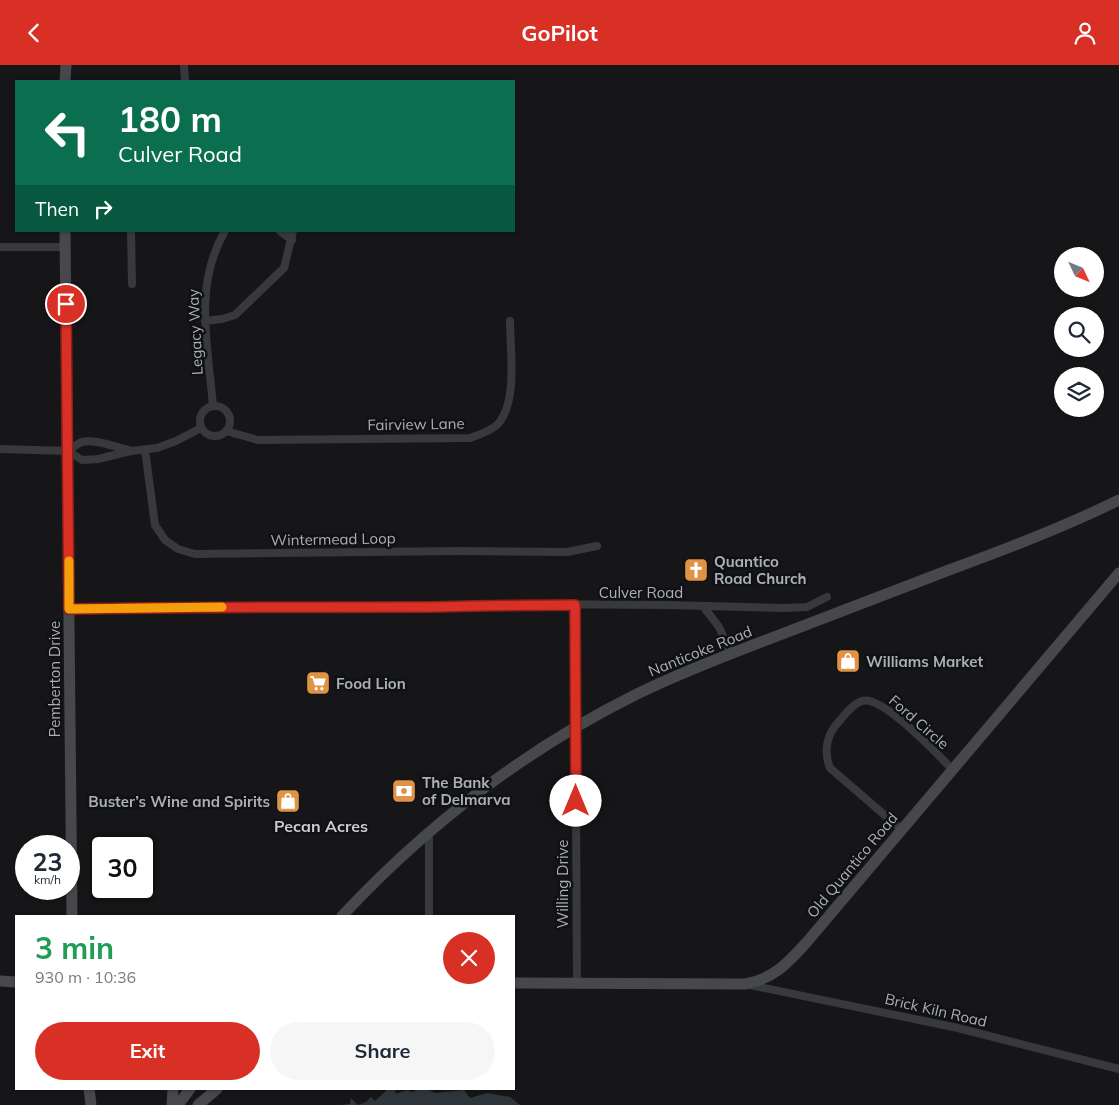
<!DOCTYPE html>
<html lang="en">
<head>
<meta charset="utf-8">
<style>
  :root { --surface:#fff; --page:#f6f6f7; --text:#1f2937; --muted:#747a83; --accent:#d93025 }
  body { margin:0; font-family:Mulish,sans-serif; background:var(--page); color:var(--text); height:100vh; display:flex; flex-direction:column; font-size:19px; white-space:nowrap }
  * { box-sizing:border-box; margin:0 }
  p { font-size:16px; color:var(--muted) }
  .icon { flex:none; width:28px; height:28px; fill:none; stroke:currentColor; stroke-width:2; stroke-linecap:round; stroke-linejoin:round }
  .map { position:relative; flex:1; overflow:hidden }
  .sheet { position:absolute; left:15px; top:850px; width:500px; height:175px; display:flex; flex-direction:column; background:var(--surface); border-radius:0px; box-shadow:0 1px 4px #0004 }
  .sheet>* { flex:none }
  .banner { position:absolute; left:15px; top:15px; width:500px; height:152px; border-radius:0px; box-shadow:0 1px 4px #0004; background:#0b6e4f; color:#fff; overflow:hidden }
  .needle { width:32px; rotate:133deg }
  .controls { position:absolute; left:1054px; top:182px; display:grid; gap:10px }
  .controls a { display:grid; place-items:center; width:50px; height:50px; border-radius:50%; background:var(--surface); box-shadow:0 1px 4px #0004; font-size:25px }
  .speed { position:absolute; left:15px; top:770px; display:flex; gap:10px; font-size:25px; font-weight:700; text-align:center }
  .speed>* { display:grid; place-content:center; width:65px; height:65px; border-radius:50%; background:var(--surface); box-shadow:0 1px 4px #0004; line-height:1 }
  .speed small { font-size:12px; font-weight:400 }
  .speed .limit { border:2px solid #111; border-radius:8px; background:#fff; color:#111 }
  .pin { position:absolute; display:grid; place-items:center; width:42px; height:42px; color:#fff; margin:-21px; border:2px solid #fff; border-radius:50%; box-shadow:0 1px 5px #0007 }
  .me { position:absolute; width:55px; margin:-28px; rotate:0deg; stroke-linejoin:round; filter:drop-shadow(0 0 4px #0008) }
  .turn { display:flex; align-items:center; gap:18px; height:105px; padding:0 20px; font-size:22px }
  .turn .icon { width:65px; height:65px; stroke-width:2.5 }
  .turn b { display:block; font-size:35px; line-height:42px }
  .then { display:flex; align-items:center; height:48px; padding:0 20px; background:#0003; gap:10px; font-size:19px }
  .round { display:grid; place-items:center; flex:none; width:52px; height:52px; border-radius:26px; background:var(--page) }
  .summary { display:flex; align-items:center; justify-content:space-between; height:85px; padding:0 20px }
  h1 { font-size:30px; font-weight:700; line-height:38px; color:#1e9e55 }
  .button { display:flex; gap:10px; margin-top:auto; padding:10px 20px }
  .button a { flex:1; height:58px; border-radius:30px; background:var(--accent); color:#fff; font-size:20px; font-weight:700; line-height:58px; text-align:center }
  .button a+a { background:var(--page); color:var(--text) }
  header { display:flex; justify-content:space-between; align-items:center; height:65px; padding:0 20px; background:var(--accent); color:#fff; font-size:22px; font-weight:700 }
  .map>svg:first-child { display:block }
  .water { fill:#2d373b }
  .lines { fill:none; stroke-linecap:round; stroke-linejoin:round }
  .street { stroke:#38393c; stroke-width:8 }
  .secondary { stroke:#46484c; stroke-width:11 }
  .route-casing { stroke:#8d1f18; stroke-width:12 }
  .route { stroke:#d93025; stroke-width:9 }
  .slow { stroke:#f59e0b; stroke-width:9 }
  .labels { text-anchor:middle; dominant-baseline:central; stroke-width:5; stroke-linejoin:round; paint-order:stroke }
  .street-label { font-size:15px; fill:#a9b0b7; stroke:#111113 }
  .poi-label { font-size:15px; font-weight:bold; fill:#a9b0b7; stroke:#111113; text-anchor:start }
  .neighbourhood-label { font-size:16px; font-weight:bold; fill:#caced3; stroke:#111113 }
</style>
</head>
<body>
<header><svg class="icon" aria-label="back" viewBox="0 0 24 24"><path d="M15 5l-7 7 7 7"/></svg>GoPilot<svg class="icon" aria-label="person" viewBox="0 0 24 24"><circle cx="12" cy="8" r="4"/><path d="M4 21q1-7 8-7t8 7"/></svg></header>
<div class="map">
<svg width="1119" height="1040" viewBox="0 0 1119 1040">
  <rect width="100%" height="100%" fill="#161618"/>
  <path class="water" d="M386,1024H394L396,1029L407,1025L412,1027L419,1024H427L435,1028L464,1025L470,1033L487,1028L510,1032L520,1040H340L350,1039L351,1033L358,1040L366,1037L371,1032L375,1036L386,1026Z"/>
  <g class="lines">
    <path class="street" d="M184,0L185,16
      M131,166L132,219
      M280,166L292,175
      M0,182H65
      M205,256L222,254L235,250L284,203L293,166
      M213,341C208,282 193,220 225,166
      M200 356a15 15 0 1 1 30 0a15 15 0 1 1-30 0Z
      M226,366L258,375L470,373C479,370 491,366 498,359C518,336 510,285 510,256
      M0,384L68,386L82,395L98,394L131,386L157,383L176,376L201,363
      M145,385L155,460L165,475L178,484L195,489L460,486L567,487L597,481
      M68,386C72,383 77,379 82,377C97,374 114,382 129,385
      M575,540L577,918
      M703,541L719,562L731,589
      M69,544L253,541L437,542L521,539L668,540L785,543L807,542L827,532
      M902,765L830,703C824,688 826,672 836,660C843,652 852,639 862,636C883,630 937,689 952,704
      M429,767V851
      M750,920L958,963L1119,1004"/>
    <path class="secondary" d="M65,16L66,0
      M65,166L72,851
      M342,851C428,759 524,685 637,629C678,609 719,593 761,577C824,553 887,529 949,505C1007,484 1064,462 1119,435
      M0,916L16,917
      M514,918L745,919C773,914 787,899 806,878L1119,508
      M89,1024L91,1040
      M172,1040L173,1024
      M178,1040L190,1024
      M198,1040L217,1024"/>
  </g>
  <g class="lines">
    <defs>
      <path id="route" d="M66,239L69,544C191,542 313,542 434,542C481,541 528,540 575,540L576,736"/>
    </defs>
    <use href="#route" class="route-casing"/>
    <use href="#route" class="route"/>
    <path class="slow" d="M69,496V544L222,542"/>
  </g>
  <defs>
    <symbol id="church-square" viewBox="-11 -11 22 22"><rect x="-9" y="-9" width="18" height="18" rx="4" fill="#e19345" stroke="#111113"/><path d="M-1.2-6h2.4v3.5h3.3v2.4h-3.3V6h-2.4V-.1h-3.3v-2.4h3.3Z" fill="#fff"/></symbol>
    <symbol id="shop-square" viewBox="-11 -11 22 22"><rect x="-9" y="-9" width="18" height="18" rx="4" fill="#e19345" stroke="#111113"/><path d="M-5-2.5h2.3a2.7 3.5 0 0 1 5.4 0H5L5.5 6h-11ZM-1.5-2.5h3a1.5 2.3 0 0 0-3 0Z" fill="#fff"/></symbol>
    <symbol id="supermarket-square" viewBox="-11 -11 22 22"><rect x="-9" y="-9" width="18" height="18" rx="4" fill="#e19345" stroke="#111113"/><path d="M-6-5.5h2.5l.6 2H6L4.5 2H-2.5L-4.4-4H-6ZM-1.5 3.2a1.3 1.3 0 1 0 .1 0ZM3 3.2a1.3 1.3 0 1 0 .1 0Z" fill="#fff"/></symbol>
    <symbol id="bank-square" viewBox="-11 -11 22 22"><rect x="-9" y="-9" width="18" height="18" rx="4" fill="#e19345" stroke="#111113"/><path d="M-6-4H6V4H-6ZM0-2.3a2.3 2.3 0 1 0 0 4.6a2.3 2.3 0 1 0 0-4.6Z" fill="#fff"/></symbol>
  </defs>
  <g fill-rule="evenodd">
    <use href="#church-square" x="682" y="491" width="28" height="28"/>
    <use href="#shop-square" x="834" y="582" width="28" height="28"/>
    <use href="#supermarket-square" x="304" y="604" width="28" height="28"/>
    <use href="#bank-square" x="390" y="712" width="28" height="28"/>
    <use href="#shop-square" x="274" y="722" width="28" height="28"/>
  </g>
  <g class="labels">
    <g class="street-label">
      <text transform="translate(195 267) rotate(-93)">Legacy Way</text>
      <text transform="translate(416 359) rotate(-1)">Fairview Lane</text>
      <text transform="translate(333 474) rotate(-1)">Wintermead Loop</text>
      <text x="641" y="527">Culver Road</text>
      <text transform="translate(700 586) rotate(-22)">Nanticoke Road</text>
      <text transform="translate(54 614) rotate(-90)">Pemberton Drive</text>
      <text transform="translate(919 657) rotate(41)">Ford Circle</text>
      <text transform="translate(852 800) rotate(-50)">Old Quantico Road</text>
      <text transform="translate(562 819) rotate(-90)">Willing Drive</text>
      <text transform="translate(936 945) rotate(13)">Brick Kiln Road</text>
    </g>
    <g class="poi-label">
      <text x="714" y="496">Quantico<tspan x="714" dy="17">Road Church</tspan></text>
      <text x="866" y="596">Williams Market</text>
      <text x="336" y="618">Food Lion</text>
      <text x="422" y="717">The Bank<tspan x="422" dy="17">of Delmarva</tspan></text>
      <text x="270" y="736" text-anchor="end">Buster’s Wine and Spirits</text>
    </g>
    <g class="neighbourhood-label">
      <text x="321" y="761">Pecan Acres</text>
    </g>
  </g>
</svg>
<div class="controls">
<a><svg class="needle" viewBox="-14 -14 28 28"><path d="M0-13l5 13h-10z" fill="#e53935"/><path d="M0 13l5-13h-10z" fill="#747a83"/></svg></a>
<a><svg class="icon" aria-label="search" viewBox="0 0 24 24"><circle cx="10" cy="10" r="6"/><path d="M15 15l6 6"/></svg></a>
<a><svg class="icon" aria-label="layers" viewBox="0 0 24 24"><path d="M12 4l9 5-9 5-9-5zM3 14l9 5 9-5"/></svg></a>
</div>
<div class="speed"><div>23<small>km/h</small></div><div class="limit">30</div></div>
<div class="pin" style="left:66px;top:239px;background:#d93025"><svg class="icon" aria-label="arrive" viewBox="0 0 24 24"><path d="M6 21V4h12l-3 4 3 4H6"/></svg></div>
<svg class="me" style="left:576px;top:736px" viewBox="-20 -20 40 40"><circle r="19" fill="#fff"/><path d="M0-13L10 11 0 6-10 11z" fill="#d93025"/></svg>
<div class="banner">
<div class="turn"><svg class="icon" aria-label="left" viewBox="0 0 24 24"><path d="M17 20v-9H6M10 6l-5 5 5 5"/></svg><div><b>180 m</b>Culver Road</div></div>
<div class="then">Then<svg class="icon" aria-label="right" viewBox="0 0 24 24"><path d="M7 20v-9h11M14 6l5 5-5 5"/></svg></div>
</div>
<section class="sheet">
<div class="summary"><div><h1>3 min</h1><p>930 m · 10:36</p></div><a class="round" style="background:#d93025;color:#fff"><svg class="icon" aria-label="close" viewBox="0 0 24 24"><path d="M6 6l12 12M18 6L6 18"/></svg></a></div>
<div class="button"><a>Exit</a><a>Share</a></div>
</section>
</div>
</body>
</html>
